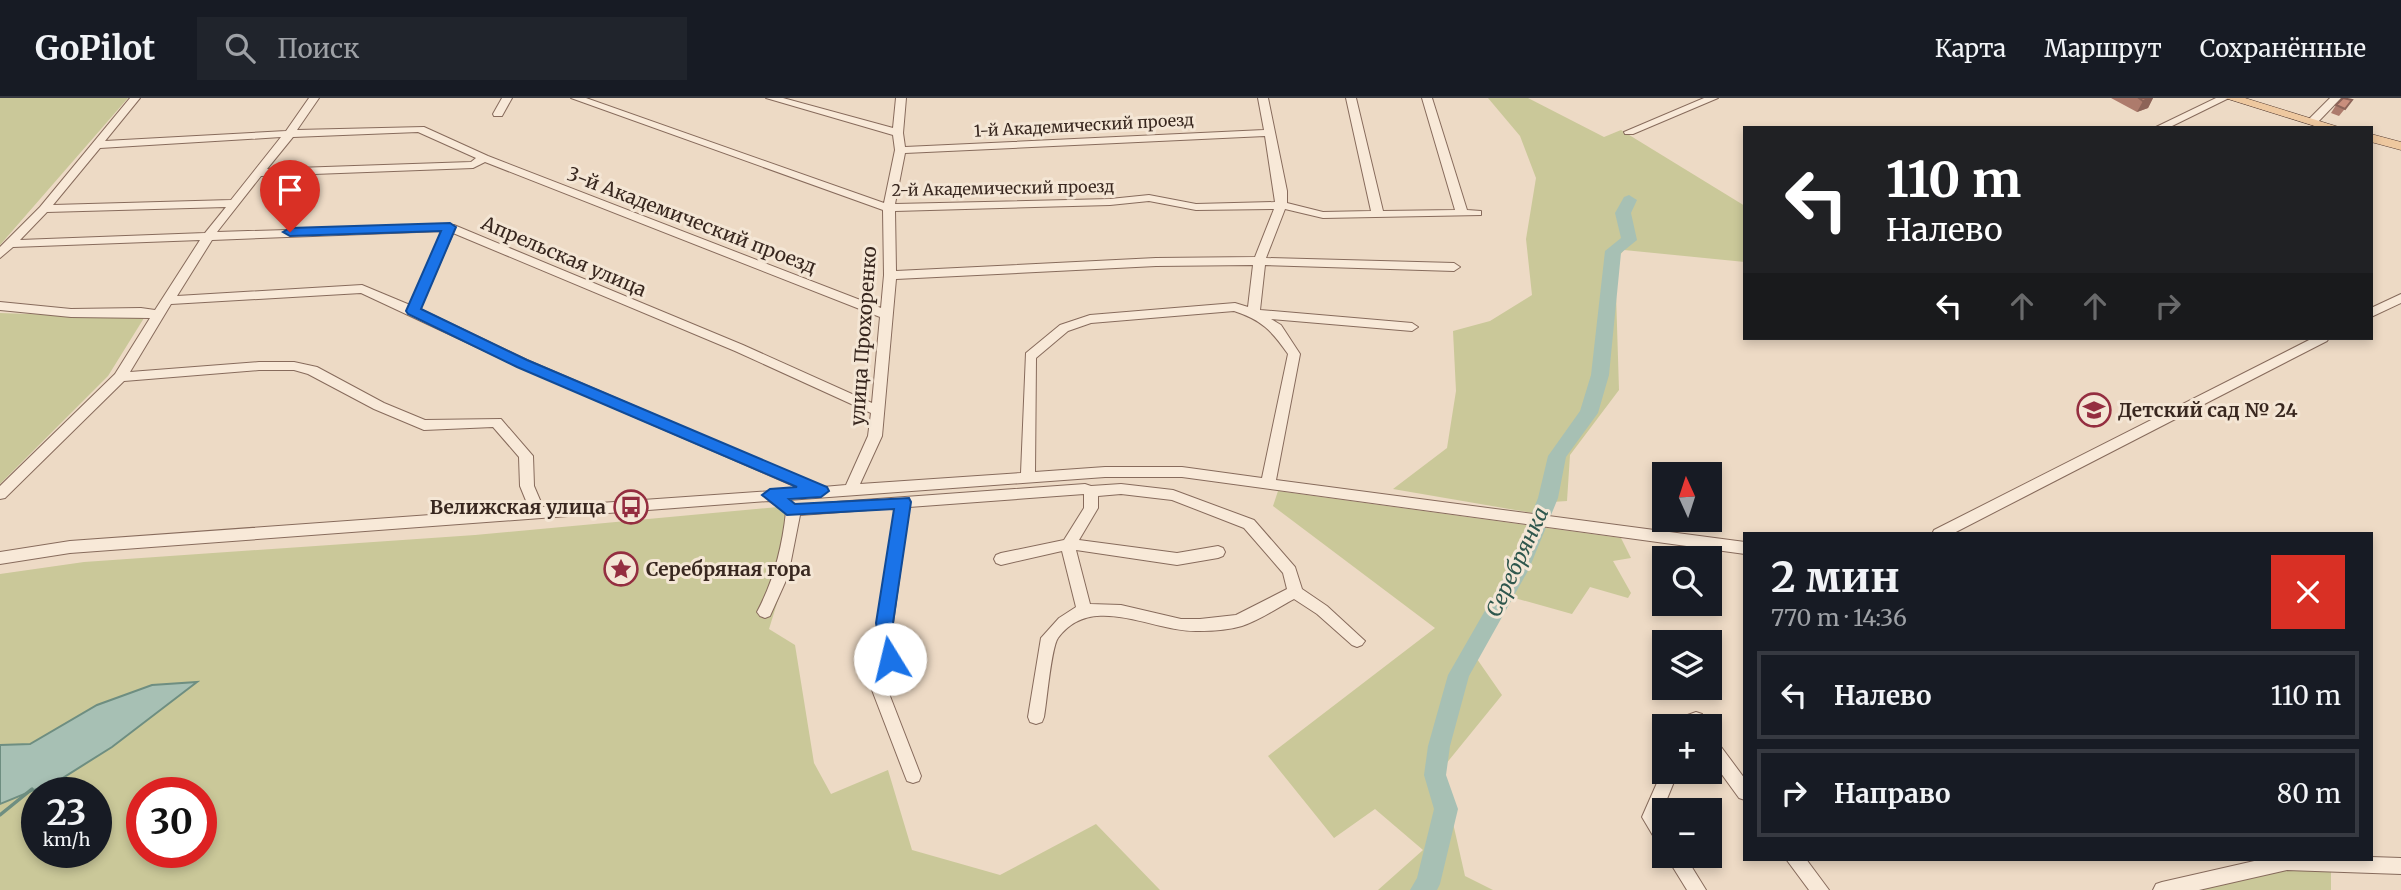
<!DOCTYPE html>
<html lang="ru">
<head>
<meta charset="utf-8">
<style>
  :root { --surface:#171b24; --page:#20242c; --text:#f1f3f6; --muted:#9ea1a6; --line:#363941 }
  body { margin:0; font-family:Merriweather,serif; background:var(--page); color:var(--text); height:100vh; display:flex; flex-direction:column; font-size:26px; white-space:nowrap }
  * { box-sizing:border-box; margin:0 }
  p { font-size:23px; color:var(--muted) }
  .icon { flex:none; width:38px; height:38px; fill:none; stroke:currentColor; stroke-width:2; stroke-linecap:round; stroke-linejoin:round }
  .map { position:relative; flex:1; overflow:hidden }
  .panel { position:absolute; left:1743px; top:434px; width:630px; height:329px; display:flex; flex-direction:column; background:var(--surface); border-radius:0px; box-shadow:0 4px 10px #0003 }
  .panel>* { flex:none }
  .top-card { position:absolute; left:1743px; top:28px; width:630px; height:214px; border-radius:0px; box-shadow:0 4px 10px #0003; background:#202124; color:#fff; overflow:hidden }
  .needle { width:46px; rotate:357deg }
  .tools { position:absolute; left:1652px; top:364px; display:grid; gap:14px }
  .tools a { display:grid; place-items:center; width:70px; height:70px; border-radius:0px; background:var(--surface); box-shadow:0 4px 10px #0003; font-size:35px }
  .speed { position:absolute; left:21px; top:679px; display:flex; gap:14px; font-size:35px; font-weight:700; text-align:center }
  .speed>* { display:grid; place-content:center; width:91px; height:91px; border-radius:50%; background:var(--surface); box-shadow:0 4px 10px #0003; line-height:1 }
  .speed small { font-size:18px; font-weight:400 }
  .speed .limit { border:10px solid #d22; background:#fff; color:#111 }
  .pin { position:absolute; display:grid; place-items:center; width:60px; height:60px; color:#fff; margin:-72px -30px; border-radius:50% 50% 50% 0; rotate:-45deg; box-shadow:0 0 7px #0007 }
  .pin .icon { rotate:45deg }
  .me { position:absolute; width:77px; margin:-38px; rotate:351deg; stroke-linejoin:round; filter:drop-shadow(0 0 5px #0008) }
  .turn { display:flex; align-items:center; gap:24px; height:147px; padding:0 28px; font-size:32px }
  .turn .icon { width:91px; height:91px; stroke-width:2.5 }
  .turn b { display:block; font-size:49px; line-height:60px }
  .lanes { display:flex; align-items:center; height:66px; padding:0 28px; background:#0003; justify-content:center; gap:35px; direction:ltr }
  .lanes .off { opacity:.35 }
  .round { display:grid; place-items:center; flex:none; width:74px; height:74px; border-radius:0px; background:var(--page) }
  .overview { display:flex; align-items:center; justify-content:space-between; height:119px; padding:0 28px }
  h1 { font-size:42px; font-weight:700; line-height:52px }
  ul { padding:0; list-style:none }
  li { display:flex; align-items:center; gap:21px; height:88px; margin:0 14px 10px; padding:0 14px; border:4px solid var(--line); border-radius:0px }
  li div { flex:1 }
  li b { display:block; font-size:26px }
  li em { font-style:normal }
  header { display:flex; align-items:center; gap:42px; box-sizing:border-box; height:98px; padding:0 35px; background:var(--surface); border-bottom:2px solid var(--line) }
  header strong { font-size:33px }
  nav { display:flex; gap:38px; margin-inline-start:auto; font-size:24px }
  .search { width:490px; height:63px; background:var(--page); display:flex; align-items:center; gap:18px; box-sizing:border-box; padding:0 24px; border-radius:0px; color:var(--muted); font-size:26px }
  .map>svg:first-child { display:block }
  .green { fill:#cac899; fill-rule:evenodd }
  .water { fill:#a7c0b4; stroke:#6e8e81; stroke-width:2 }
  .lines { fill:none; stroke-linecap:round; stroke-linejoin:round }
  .stream { stroke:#6e8e81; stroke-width:3.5 }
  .river { fill:#a7c0b4; fill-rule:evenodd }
  .minor-casing { stroke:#876b5c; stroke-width:2 }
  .major-casing { stroke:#553b30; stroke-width:1 }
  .minor { fill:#f8e9d8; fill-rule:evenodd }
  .major { fill:#eec89f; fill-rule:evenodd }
  .wall { fill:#ad7b6c }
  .shaded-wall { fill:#8d6458 }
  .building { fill:#c98f7d; stroke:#8d6458; stroke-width:2 }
  .route { fill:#1a73e8; stroke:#114b97; stroke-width:2 }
  .labels { text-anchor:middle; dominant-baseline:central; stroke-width:6; stroke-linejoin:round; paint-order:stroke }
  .far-street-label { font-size:16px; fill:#38271f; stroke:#f4e6d5 }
  .street-label { font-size:19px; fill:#38271f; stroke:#f4e6d5 }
  .poi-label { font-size:19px; font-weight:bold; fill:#38271f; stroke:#f4e6d5; text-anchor:start }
  .water-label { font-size:21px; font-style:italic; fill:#2f574d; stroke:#f4e6d5 }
</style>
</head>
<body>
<header>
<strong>GoPilot</strong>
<div class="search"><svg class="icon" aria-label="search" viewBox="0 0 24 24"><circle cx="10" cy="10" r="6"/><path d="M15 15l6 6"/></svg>Поиск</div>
<nav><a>Карта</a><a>Маршрут</a><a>Сохранённые</a></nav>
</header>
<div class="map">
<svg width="2401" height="792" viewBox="0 0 2401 792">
  <rect width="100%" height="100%" fill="#eddac5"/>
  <path class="green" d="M0,0H128L0,147Z
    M1488,0H1528L1604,39L1621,32L1745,108V164L1624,152L1615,163L1619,292L1570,357L1567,403L1552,404L1550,418L1393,391L1447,350L1456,293L1453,233L1490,223L1532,197L1526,141L1536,80L1520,38Z
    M0,215L144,220L108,278L0,386Z
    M1278,393L1621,440L1631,460L1613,463L1631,495L1628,500L1590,489L1572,516L1511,499L1477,561L1502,597L1441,672L1465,778L1493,792H1378L1423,752L1375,711L1334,740L1268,658L1435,530L1273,408Z
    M800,407L787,473L769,531L795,547L814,665L831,696L888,672L912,752L1000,777L1096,726L1160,792H0V476L84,464L475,437ZM37,695H96V754H37ZM142,695H201V754H142Z
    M2290,768L2331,772V792H2189Z"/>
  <path class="water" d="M197,584L112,649L61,681L0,706V647L30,646L97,607L152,587Z"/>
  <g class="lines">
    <path class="stream" d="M0,717L32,691"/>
    <path class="river" d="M1629,97L1637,102L1631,115L1637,142L1621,155L1609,277L1598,315L1566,359L1558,400L1529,471L1469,578L1450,648L1446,677L1458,711L1440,786L1437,792H1410L1417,780L1434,711L1424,677L1428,648L1448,577L1510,469L1538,400L1548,358L1580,313L1591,277L1605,153L1621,140L1615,115L1624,99Z"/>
    <defs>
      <path id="minor" d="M130,0H140L105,43L286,33L309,0H319L297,32L424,29L488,58L881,210L884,177L883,112L571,0H586L884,105L895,52L893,37L766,0H783L893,30L896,0H906L903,35L905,49L1264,32L1258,0H1268L1287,93V105L1323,114L1371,113L1346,0H1356L1383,113L1455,112L1422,0H1432L1467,112L1481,113V117L1323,120L1285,111L1266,160L1454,165L1460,169L1454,173L1265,167L1260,212L1412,225L1418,229L1412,233L1271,221L1281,227L1300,256L1276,382L1745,444V456L1182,379H1105L788,402L795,407L1085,386L1091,388L1121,386L1173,392L1254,422L1295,469L1302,491L1327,508L1365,543L1362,547L1357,549L1352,547L1317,516L1294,501C1277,510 1260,522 1242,528C1229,532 1212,533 1199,533C1154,535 1092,493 1058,540C1051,550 1047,603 1044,619L1042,624L1036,626L1030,624L1028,619L1041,540L1059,520L1076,509L1062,453L1001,467L996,465L994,461L996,457L1001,455L1064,442L1084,410V396L909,409L893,525L898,561L883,580L921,678L919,683L913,685L907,683L905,678L867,579L882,559L877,525L895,410L800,417L788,478L770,518L765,520L760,518L757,514C774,482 782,450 786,414L769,403L70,455L0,466V454L70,443L529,410L520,388L519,359L493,329L424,332L374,311L308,276L294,272H259L124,283L5,400L0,401V388L115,276L150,220L71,219L0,212V204L71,211L141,210L155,212L200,142L13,149L0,160V149L40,109ZM418,34L476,60L471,64L267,71L293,39ZM1265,38L1275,104L1196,106L1149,97L1110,101L895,106L905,55ZM281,39L231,102L53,107L100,50ZM485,64L880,219L872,305L743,247L454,127L217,134L261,78L473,70ZM1149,103L1196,112L1274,111L1255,159L1156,160L896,173L895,113L1110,107ZM226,109L205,135L20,142L47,114ZM443,133L410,207L362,187L177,198L212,142ZM453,135L735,253L871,315L868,338L846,387L823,389L527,262L420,211ZM1253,167L1248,209L1235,205L1090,217L1060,227L1026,255L1021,375L860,386L882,338L896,181L1156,168ZM361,195L517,268L801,391L543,409L534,388L533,358L501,321L425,322L384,305L317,269L294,264H259L130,274L171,206ZM1234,213C1262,222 1272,233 1288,256L1262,380L1182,369H1105L1035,374L1036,260L1068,233L1091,225ZM1121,396L1172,402L1244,430L1283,475L1287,491L1236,517L1200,521H1181L1121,507L1090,506L1076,452L1177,467L1218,460L1223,458L1225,454L1223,450L1218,448L1177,455L1079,442L1098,410V398Z
        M502,0H512L502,18H494L493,16Z
        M1704,0H1718L1633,36H1625L1624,34Z
        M2216,0H2229L2168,30H2154Z
        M2330,0H2341L2317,25H2309V21Z
        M2401,196V205L2371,219V210Z
        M2313,240H2329L2327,243L1952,436H1932L1934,432Z
        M1696,614L1702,616L1707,628H1669L1671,623Z
        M1710,640L1716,642L1745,681V702L1739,700L1710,660Z
        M1664,669V674H1678L1660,718L1664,725V748L1658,746L1642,719Z
        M1666,758H1685L1706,792H1687Z
        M2371,759L2401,760V776L2287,772L2199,792H2153L2156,786L2162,784L2263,761H2371Z
        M1786,761H1806L1829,792H1809Z"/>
      <path id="major" d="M2225,0H2245L2342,30H2321Z
        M2371,36L2401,44V52L2371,44Z"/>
    </defs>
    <use href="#minor" class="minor-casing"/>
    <use href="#major" class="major-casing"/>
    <use href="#minor" class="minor"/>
    <use href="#major" class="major"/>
  </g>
  <path class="wall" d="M2111,0H2153L2148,10L2137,14Z
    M2352,2L2339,18L2331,15L2336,7Z"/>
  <path class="shaded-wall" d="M2150,0H2153L2148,10L2137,14L2143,3Z"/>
  <path class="building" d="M2139,0H2150L2143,3Z
    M2343,0L2352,2L2345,11L2336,7Z"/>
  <path class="route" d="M450,125L456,129L421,211L527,262L827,389L829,393L821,399L789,401L795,406L909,400L911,404L893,525L899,561L897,566L890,569L884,566L882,561L876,525L894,411L787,417L762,397L770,391L797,389L517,269L408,216L406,213L441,133L290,138L283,134L290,130Z"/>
  <defs>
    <symbol id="school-ring" viewBox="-11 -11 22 22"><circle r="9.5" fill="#f4e6d5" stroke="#942e40" stroke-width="1.5"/><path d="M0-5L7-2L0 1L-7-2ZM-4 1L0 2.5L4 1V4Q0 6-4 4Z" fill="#942e40"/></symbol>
    <symbol id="bus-ring" viewBox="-11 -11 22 22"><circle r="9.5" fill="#f4e6d5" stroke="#942e40" stroke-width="1.5"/><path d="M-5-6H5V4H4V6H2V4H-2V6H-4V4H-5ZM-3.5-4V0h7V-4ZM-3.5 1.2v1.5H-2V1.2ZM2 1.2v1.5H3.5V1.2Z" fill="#942e40"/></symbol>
    <symbol id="sight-ring" viewBox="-11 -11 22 22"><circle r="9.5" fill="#f4e6d5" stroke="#942e40" stroke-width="1.5"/><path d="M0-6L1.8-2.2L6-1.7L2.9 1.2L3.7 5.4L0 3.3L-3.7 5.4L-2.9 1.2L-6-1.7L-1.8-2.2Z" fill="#942e40"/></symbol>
  </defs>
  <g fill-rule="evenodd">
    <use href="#school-ring" x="2075" y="293" width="38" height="38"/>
    <use href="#bus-ring" x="612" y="390" width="38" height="38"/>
    <use href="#sight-ring" x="602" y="452" width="38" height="38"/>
  </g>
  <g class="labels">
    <g class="far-street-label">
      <text transform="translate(1084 27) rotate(-3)">1-й Академический проезд</text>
      <text transform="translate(1003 90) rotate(-1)">2-й Академический проезд</text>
    </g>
    <g class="street-label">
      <text transform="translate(692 122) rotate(21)">3-й Академический проезд</text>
      <text transform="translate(564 158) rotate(23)">Апрельская улица</text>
      <text transform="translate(863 238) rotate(-86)">улица Прохоренко</text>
    </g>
    <g class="poi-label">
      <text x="2118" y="312">Детский сад № 24</text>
      <text x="606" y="409" text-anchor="end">Велижская улица</text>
      <text x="646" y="471">Серебряная гора</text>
    </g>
    <g class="water-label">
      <text transform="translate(1517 464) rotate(-65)">Серебрянка</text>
    </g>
  </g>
</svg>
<div class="tools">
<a><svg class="needle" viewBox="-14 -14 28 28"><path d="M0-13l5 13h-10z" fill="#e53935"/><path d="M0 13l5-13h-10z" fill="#9ea1a6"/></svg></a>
<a><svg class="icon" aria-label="search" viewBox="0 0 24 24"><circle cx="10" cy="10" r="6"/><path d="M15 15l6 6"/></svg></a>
<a><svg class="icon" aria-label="layers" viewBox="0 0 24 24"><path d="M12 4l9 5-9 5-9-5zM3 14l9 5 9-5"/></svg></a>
<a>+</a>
<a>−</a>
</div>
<div class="speed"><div>23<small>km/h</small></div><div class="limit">30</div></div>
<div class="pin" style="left:290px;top:134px;background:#d93025"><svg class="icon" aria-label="arrive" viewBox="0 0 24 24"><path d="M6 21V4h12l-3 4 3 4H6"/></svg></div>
<svg class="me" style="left:890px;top:561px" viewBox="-20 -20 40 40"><circle r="19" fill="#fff"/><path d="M0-13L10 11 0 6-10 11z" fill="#1a73e8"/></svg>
<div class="top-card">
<div class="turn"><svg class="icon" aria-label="left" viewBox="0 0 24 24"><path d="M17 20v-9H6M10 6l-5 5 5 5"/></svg><div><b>110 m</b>Налево</div></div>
<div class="lanes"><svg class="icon" aria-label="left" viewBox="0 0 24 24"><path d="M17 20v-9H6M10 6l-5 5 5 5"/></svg><svg class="icon off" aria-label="ahead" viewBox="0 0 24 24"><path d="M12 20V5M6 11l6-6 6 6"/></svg><svg class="icon off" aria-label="ahead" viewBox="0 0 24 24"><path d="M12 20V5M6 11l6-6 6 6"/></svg><svg class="icon off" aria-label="right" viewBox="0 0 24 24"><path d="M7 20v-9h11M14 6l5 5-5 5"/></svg></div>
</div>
<section class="panel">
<div class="overview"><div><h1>2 мин</h1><p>770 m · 14:36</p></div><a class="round" style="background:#d93025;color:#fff"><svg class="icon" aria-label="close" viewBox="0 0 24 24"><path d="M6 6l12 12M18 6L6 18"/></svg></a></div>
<ul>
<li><svg class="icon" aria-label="left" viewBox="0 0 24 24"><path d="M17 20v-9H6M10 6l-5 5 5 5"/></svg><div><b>Налево</b></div><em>110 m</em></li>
<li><svg class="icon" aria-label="right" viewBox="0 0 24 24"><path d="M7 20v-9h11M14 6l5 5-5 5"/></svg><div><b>Направо</b></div><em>80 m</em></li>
</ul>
</section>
</div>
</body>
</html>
